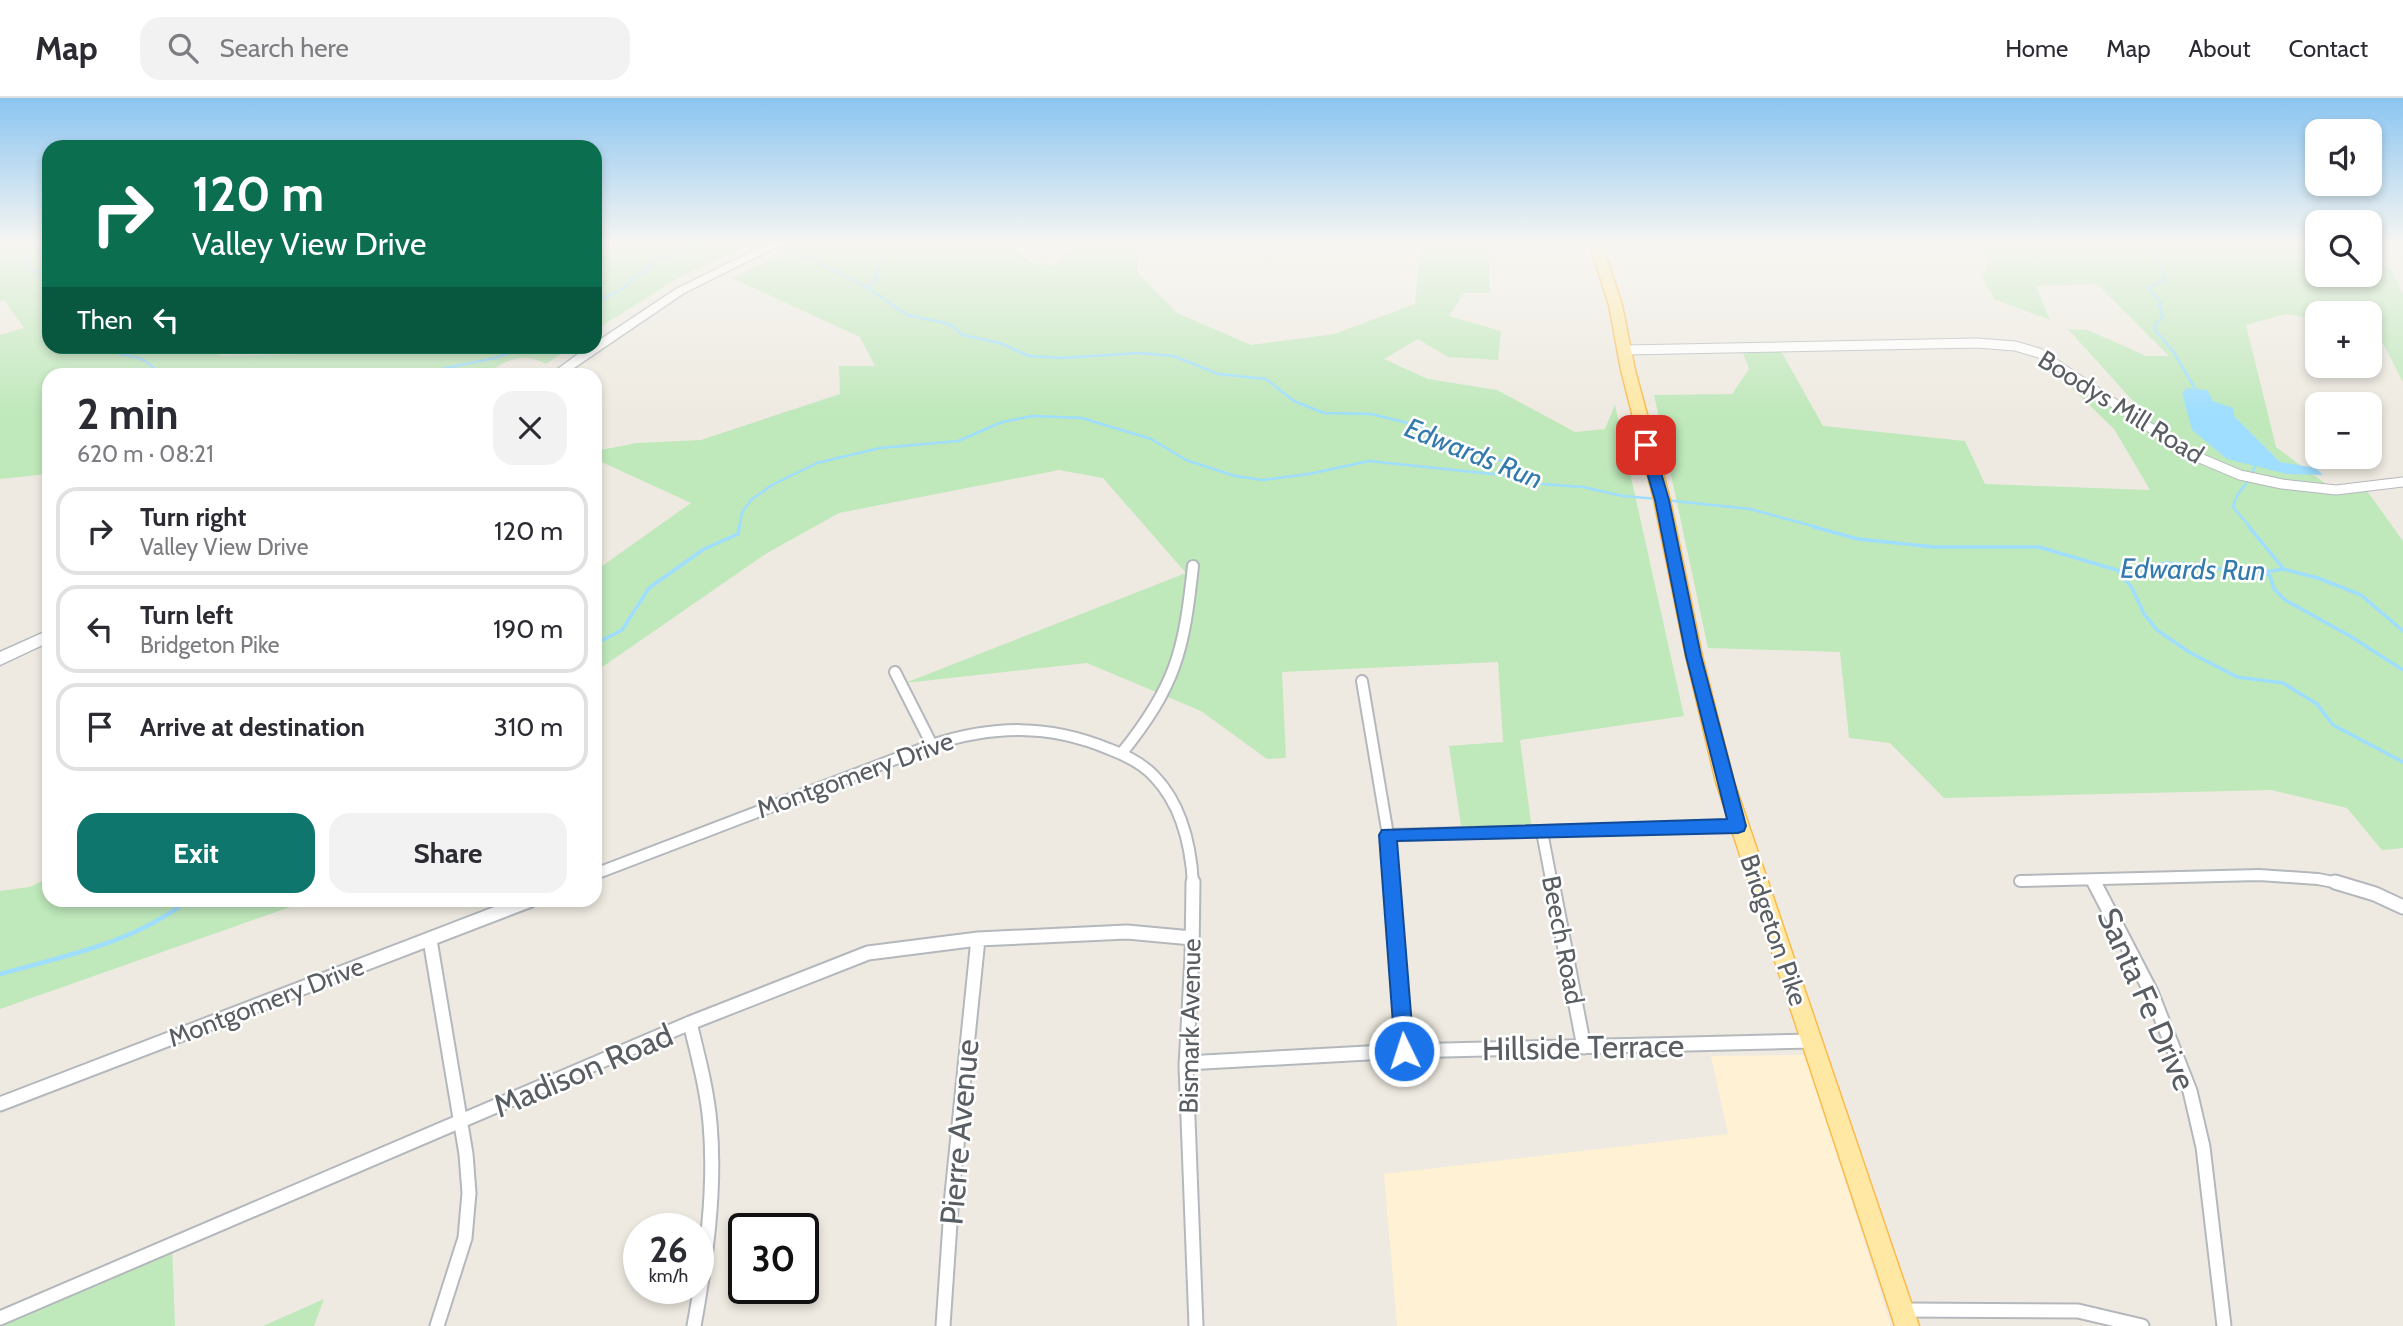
<!DOCTYPE html>
<html lang="en">
<head>
<meta charset="utf-8">
<style>
  :root { --surface:#fff; --page:#f2f2f3; --text:#2b2b33; --muted:#7c7c81; --line:#e1e1e2; --accent:#0f766e }
  body { margin:0; font-family:Cabin,sans-serif; background:var(--page); color:var(--text); height:100vh; display:flex; flex-direction:column; font-size:26px; white-space:nowrap }
  * { box-sizing:border-box; margin:0 }
  p { font-size:23px; color:var(--muted) }
  .icon { flex:none; width:38px; height:38px; fill:none; stroke:currentColor; stroke-width:2; stroke-linecap:round; stroke-linejoin:round }
  .map { position:relative; flex:1; overflow:hidden }
  .details { position:absolute; left:42px; top:270px; width:560px; height:539px; display:flex; flex-direction:column; background:var(--surface); border-radius:21px; box-shadow:0 4px 10px #0003 }
  .details>* { flex:none }
  .guide { position:absolute; left:42px; top:42px; width:560px; height:214px; border-radius:21px; box-shadow:0 4px 10px #0003; background:#0b6e4f; color:#fff; overflow:hidden }
  .fabs { position:absolute; left:2305px; top:21px; display:grid; gap:14px }
  .fabs a { display:grid; place-items:center; width:77px; height:77px; border-radius:14px; background:var(--surface); box-shadow:0 4px 10px #0003; font-size:35px }
  .speed { position:absolute; left:623px; top:1115px; display:flex; gap:14px; font-size:35px; font-weight:700; text-align:center }
  .speed>* { display:grid; place-content:center; width:91px; height:91px; border-radius:50%; background:var(--surface); box-shadow:0 4px 10px #0003; line-height:1 }
  .speed small { font-size:18px; font-weight:400 }
  .speed .limit { border:4px solid #111; border-radius:10px; background:#fff; color:#111 }
  .pin { position:absolute; display:grid; place-items:center; width:60px; height:60px; color:#fff; margin:-30px; border-radius:14px; box-shadow:0 4px 10px #0006 }
  .me { position:absolute; width:77px; margin:-38px; rotate:356deg; stroke-linejoin:round; filter:drop-shadow(0 0 5px #0008) }
  .turn { display:flex; align-items:center; gap:24px; height:147px; padding:0 35px; font-size:32px }
  .turn .icon { width:91px; height:91px; stroke-width:2.5 }
  .turn b { display:block; font-size:49px; line-height:60px }
  .then { display:flex; align-items:center; height:66px; padding:0 35px; background:#0003; gap:14px; font-size:26px }
  .round { display:grid; place-items:center; flex:none; width:74px; height:74px; border-radius:21px; background:var(--page) }
  .headline { display:flex; align-items:center; justify-content:space-between; height:119px; padding:0 35px }
  h1 { font-size:42px; font-weight:800; line-height:52px }
  .cta { display:flex; gap:14px; margin-top:auto; padding:14px 35px }
  .cta a { flex:1; height:80px; border-radius:21px; background:var(--accent); color:#fff; font-size:28px; font-weight:800; line-height:80px; text-align:center }
  .cta a+a { background:var(--page); color:var(--text) }
  ul { padding:0; list-style:none }
  li { display:flex; align-items:center; gap:21px; height:88px; margin:0 14px 10px; padding:0 21px; border:4px solid var(--line); border-radius:21px }
  li div { flex:1 }
  li b { display:block; font-size:26px }
  li em { font-style:normal }
  header { display:flex; align-items:center; gap:42px; box-sizing:border-box; height:98px; padding:0 35px; background:var(--surface); border-bottom:2px solid var(--line) }
  header strong { font-size:33px }
  nav { display:flex; gap:38px; margin-inline-start:auto; font-size:24px }
  .search { width:490px; height:63px; background:var(--page); display:flex; align-items:center; gap:18px; box-sizing:border-box; padding:0 24px; border-radius:21px; color:var(--muted); font-size:26px }
  .map>svg:first-child { display:block }
  .commercial { fill:#fff1d4 }
  .green { fill:#bfe8bb }
  .water { fill:#9fdeff }
  .lines { fill:none; stroke-linecap:round; stroke-linejoin:round }
  .stream-far2 { stroke:#9fdeff; stroke-width:2.5 }
  .stream-far1 { stroke:#9fdeff; stroke-width:3.5 }
  .stream { stroke:#9fdeff; stroke-width:4.5 }
  .street-far2-casing { stroke:#b4b8bd; stroke-width:11 }
  .street-far1-casing { stroke:#b4b8bd; stroke-width:14 }
  .street-casing { stroke:#b4b8bd; stroke-width:17 }
  .secondary-casing { stroke:#b5b9bf; stroke-width:3 }
  .primary-casing { stroke:#fbba4c; stroke-width:3 }
  .street-far2 { stroke:#fff; stroke-width:9 }
  .street-far1 { stroke:#fff; stroke-width:10 }
  .street { stroke:#fff; stroke-width:13 }
  .secondary { fill:#fff; fill-rule:evenodd }
  .primary { fill:#ffe8a4; fill-rule:evenodd }
  .route { fill:#1a73e8; stroke:#114b97; stroke-width:2 }
  .labels { text-anchor:middle; dominant-baseline:central; stroke-width:5; stroke-linejoin:round; paint-order:stroke }
  .street-label { font-size:26px; fill:#595e63; stroke:#fff }
  .water-label { font-size:28px; font-style:italic; fill:#337aaf; stroke:#fff }
  .near-street-label { font-size:32px; fill:#595e63; stroke:#fff }
</style>
</head>
<body>
<header>
<strong>Map</strong>
<div class="search"><svg class="icon" aria-label="search" viewBox="0 0 24 24"><circle cx="10" cy="10" r="6"/><path d="M15 15l6 6"/></svg>Search here</div>
<nav><a>Home</a><a>Map</a><a>About</a><a>Contact</a></nav>
</header>
<div class="map">
<svg width="2403" height="1228" viewBox="0 0 2403 1228">
  <rect width="100%" height="100%" fill="#eeeae1"/>
  <path class="commercial" d="M1806,957L1891,1228H1397L1384,1076L1728,1036L1711,958Z"/>
  <path class="green" d="M0,144H49V248L209,249L221,258L354,255L382,248L571,249L546,266C523,253 506,262 486,276H49V376L0,381V237L24,230L5,203H0Z
    M617,144H755L680,179L595,232V158Z
    M807,144H1008L1030,164L1053,168L1085,144H1136L1138,175L1177,215L1251,247L1334,236L1415,206L1421,144H1488L1490,195H1464L1449,218L1501,233L1498,262L1448,259L1418,241L1384,261L1428,281L1497,292L1575,334L1605,331L1615,307L1684,618L1520,642L1532,732L1462,734L1449,648L1503,644L1498,564L1282,574L1286,660L1267,661L1201,613L1087,565L905,585L1186,475L1103,380L1059,372L839,415L767,455L595,574V473L691,405L595,361V353L637,345L701,342L840,296L839,268H875L860,239L732,180Z
    M1974,144H2317V177H2370V161L2391,171L2403,196V284L2376,232L2370,231V215H2317V221L2286,216L2246,227L2276,349L2330,389L2362,386L2403,443V750L2382,752L2347,710L2271,692L1944,700L1890,645L1849,640L1840,554L1708,550L1654,297L1732,296L1749,271L1743,255L1781,253L1823,328L1965,343L1985,386L2150,392L2114,331L2046,265L2151,323L2068,231L2088,232L2146,258H2169L2097,186L2036,188L2050,222L1994,201L1982,178L1991,163Z
    M49,779V802H310L0,911V793L30,789Z
    M172,1147L175,1228H0V1220Z
    M324,1201L314,1228H263Z"/>
  <path class="water" d="M2187,290L2207,292L2213,303L2233,310L2234,318L2280,364L2316,370L2323,377L2287,376L2227,361L2192,332L2182,295Z"/>
  <g class="lines">
    <path class="stream-far2" d="M9,144L15,146L33,173L49,174
      M769,144L814,162L868,190L907,217L945,225L953,228L962,237L1000,245L1029,258L1062,260L1139,255L1174,258L1218,276L1266,281L1294,303L1324,315L1371,316L1416,327L1509,366L1541,386L1583,389L1623,398L1658,401
      M2146,144L2149,146L2146,150C2158,159 2163,167 2164,182L2148,190L2161,204L2159,208L2163,219L2156,225L2155,232L2173,253L2197,294
      M868,190L877,179L881,157L892,144
      M595,204L619,193L656,163L701,144
      M107,248C125,265 139,250 159,276
      M417,276L495,260L528,248
      M1665,402L1750,411L1820,430
      M739,430L742,414L751,402L772,387L817,365L880,350L958,343L1002,324L1033,318L1082,320L1151,341L1186,362L1235,378L1262,382L1309,376L1369,363L1511,378L1535,385
      M2251,430L2233,409C2237,390 2249,389 2255,368"/>
    <path class="stream-far1" d="M1814,429L1858,441L1934,449H2039L2120,473L2139,472L2166,465L2203,467L2247,477L2283,471L2318,480L2361,497L2403,533
      M2249,429L2283,470
      M2119,474L2132,490L2144,516L2157,532L2189,554L2237,579L2283,585L2317,606L2333,627L2403,664
      M2266,475L2270,478L2274,491L2285,502L2350,538L2403,572
      M595,546L622,532L649,490L704,451L738,436L739,429"/>
    <path class="stream" d="M0,876C65,858 134,845 188,802"/>
    <defs>
      <path id="street-far2" d="M1625,252L1977,245L2015,248L2039,255L2188,355L2240,377L2282,386L2336,392L2403,384"/>
      <path id="street-far1" d="M895,574L932,647
        M1362,583L1388,737L1392,786
        M1121,656C1176,588 1184,553 1193,468
        M1542,734L1552,786
        M1388,737L1738,728
        M595,776L932,647C993,627 1049,626 1109,651C1125,657 1142,665 1154,678C1181,706 1191,748 1193,786
        M2020,783L2259,777L2318,781L2344,786
        M2093,783L2095,786"/>
      <path id="street" d="M1193,784L1192,858L1186,968L1196,1228
        M1392,784L1404,953
        M1552,784L1584,949
        M2094,784L2151,894L2190,993L2203,1049L2224,1228
        M2335,784L2375,796L2403,809
        M430,842L466,1056L469,1095L465,1140L437,1228
        M690,925C698,958 707,991 710,1025C716,1093 706,1161 694,1228
        M1186,965L1404,953L1812,943
        M0,1006L531,802
        M1902,1212L2078,1213L2142,1228
        M0,1220L690,925L868,855L978,841L1127,834L1192,840
        M943,1228L952,1096L978,841"/>
      <path id="secondary" d="M772,144H786L684,195L565,276H551L589,248H595V245L676,191Z
        M49,532V544L0,567V554Z"/>
      <path id="primary" d="M1589,144H1601L1622,207L1635,272L1670,402L1702,558L1734,684L1919,1228H1895L1716,684L1686,558L1654,402L1621,272L1609,207Z"/>
    </defs>
    <use href="#street-far2" class="street-far2-casing"/>
    <use href="#street-far1" class="street-far1-casing"/>
    <use href="#street" class="street-casing"/>
    <use href="#secondary" class="secondary-casing"/>
    <use href="#primary" class="primary-casing"/>
    <use href="#street-far2" class="street-far2"/>
    <use href="#street-far1" class="street-far1"/>
    <use href="#street" class="street"/>
    <use href="#secondary" class="secondary"/>
    <use href="#primary" class="primary"/>
  </g>
  <linearGradient id="sky" x2="0" y2="1"><stop stop-color="#8bc5f1"/><stop offset="0.46" stop-color="#f7f6f2"/><stop offset="1" stop-color="#f7f6f2" stop-opacity="0"/></linearGradient>
  <rect width="2403" height="316" fill="url(#sky)"/>
  <path class="route" d="M1646,342L1653,347L1669,402L1701,558L1746,728L1744,733L1738,735L1397,743L1414,953L1411,959L1404,962L1398,959L1395,953L1379,737L1382,732L1727,721L1686,558L1655,402L1639,347Z"/>
  <g class="labels">
    <g class="street-label">
      <text transform="translate(2121 309) rotate(32)">Boodys Mill Road</text>
      <text transform="translate(855 677) rotate(-20)">Montgomery Drive</text>
      <text transform="translate(1774 832) rotate(71)">Bridgeton Pike</text>
      <text transform="translate(1563 842) rotate(79)">Beech Road</text>
      <text transform="translate(266 904) rotate(-21)">Montgomery Drive</text>
      <text transform="translate(1190 928) rotate(-89)">Bismark Avenue</text>
    </g>
    <g class="water-label">
      <text transform="translate(1474 355) rotate(22)">Edwards Run</text>
      <text transform="translate(2193 471) rotate(1)">Edwards Run</text>
    </g>
    <g class="near-street-label">
      <text transform="translate(2147 901) rotate(66)">Santa Fe Drive</text>
      <text transform="translate(1583 949) rotate(-1)">Hillside Terrace</text>
      <text transform="translate(583 972) rotate(-23)">Madison Road</text>
      <text transform="translate(959 1034) rotate(-85)">Pierre Avenue</text>
    </g>
  </g>
</svg>
<div class="fabs">
<a><svg class="icon" aria-label="sound" viewBox="0 0 24 24"><path d="M4 9h4l5-4v14l-5-4H4zM17 9q2 3 0 6"/></svg></a>
<a><svg class="icon" aria-label="search" viewBox="0 0 24 24"><circle cx="10" cy="10" r="6"/><path d="M15 15l6 6"/></svg></a>
<a>+</a>
<a>−</a>
</div>
<div class="speed"><div>26<small>km/h</small></div><div class="limit">30</div></div>
<div class="pin" style="left:1646px;top:347px;background:#d93025"><svg class="icon" aria-label="arrive" viewBox="0 0 24 24"><path d="M6 21V4h12l-3 4 3 4H6"/></svg></div>
<svg class="me" style="left:1404px;top:953px" viewBox="-20 -20 40 40"><circle r="17" fill="#1a73e8" stroke="#fff" stroke-width="3"/><path d="M0-11L8 9 0 5-8 9z" fill="#fff"/></svg>
<div class="guide">
<div class="turn"><svg class="icon" aria-label="right" viewBox="0 0 24 24"><path d="M7 20v-9h11M14 6l5 5-5 5"/></svg><div><b>120 m</b>Valley View Drive</div></div>
<div class="then">Then<svg class="icon" aria-label="left" viewBox="0 0 24 24"><path d="M17 20v-9H6M10 6l-5 5 5 5"/></svg></div>
</div>
<section class="details">
<div class="headline"><div><h1>2 min</h1><p>620 m · 08:21</p></div><a class="round"><svg class="icon" aria-label="close" viewBox="0 0 24 24"><path d="M6 6l12 12M18 6L6 18"/></svg></a></div>
<ul>
<li><svg class="icon" aria-label="right" viewBox="0 0 24 24"><path d="M7 20v-9h11M14 6l5 5-5 5"/></svg><div><b>Turn right</b><p>Valley View Drive</p></div><em>120 m</em></li>
<li><svg class="icon" aria-label="left" viewBox="0 0 24 24"><path d="M17 20v-9H6M10 6l-5 5 5 5"/></svg><div><b>Turn left</b><p>Bridgeton Pike</p></div><em>190 m</em></li>
<li><svg class="icon" aria-label="arrive" viewBox="0 0 24 24"><path d="M6 21V4h12l-3 4 3 4H6"/></svg><div><b>Arrive at destination</b></div><em>310 m</em></li>
</ul>
<div class="cta"><a>Exit</a><a>Share</a></div>
</section>
</div>
</body>
</html>
